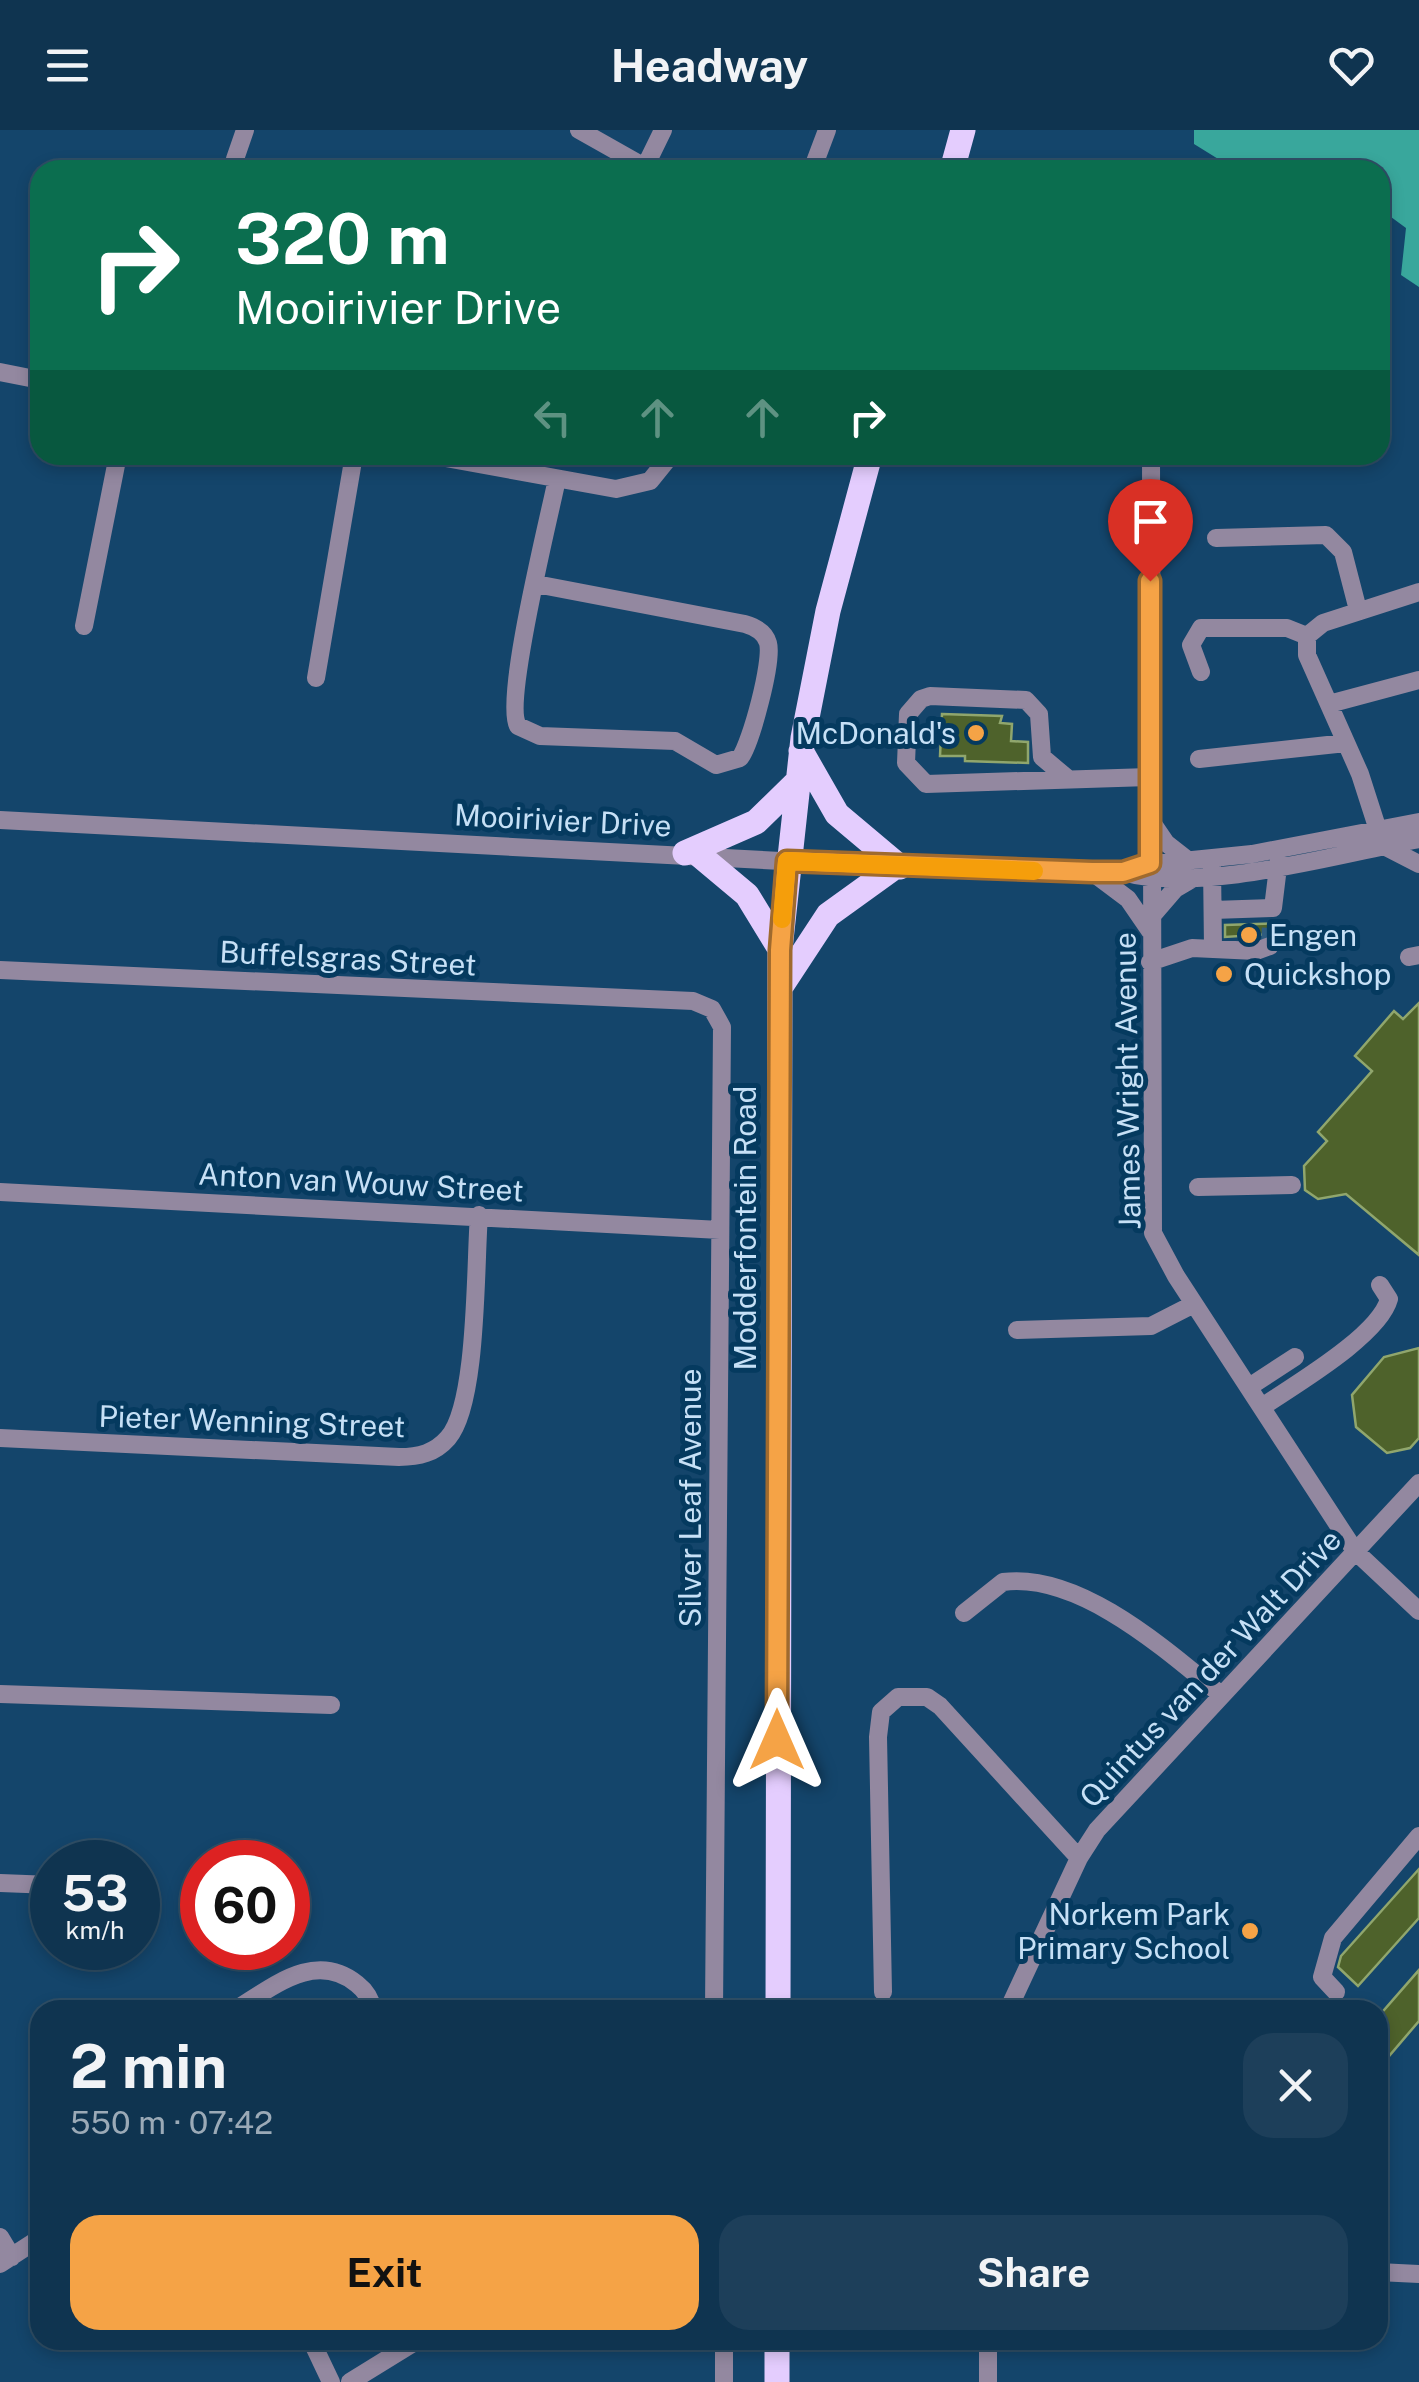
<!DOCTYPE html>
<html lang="en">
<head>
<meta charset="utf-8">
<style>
  :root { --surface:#0f3450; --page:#1d3f5a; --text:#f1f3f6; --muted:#9baab7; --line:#2f4f67; --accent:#f5a346 }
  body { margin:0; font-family:"Public Sans",sans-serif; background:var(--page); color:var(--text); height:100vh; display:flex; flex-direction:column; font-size:38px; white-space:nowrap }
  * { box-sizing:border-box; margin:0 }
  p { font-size:32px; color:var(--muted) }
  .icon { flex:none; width:55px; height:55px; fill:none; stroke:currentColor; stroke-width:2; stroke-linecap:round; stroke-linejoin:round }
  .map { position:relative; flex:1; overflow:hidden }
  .sheet { position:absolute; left:30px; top:1870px; width:1358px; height:350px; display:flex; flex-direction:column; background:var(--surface); border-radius:30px; box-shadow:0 5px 15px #0003,0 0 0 2px var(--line) }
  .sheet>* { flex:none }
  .banner { position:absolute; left:30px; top:30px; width:1360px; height:305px; border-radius:30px; box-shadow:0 5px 15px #0003,0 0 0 2px var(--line); background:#0b6e4f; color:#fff; overflow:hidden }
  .speed { position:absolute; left:30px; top:1710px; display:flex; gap:20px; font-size:50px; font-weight:700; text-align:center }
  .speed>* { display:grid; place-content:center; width:130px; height:130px; border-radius:50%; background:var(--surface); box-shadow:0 5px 15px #0003,0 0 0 2px var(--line); line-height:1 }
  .speed small { font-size:25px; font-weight:400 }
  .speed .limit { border:15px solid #d22; background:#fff; color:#111 }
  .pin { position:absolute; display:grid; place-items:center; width:85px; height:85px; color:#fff; margin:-102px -42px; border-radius:50% 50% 50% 0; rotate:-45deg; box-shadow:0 0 10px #0007 }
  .pin .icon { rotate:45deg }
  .me { position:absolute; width:110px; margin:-55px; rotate:0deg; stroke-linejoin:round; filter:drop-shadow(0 0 8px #0008) }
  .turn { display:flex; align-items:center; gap:35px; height:210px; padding:0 40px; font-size:45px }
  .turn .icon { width:130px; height:130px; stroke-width:2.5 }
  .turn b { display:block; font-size:70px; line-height:85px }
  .lanes { display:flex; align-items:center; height:95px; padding:0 40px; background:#0003; justify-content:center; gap:50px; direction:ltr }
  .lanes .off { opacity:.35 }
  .round { display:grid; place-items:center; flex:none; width:105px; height:105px; border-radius:30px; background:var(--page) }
  .overview { display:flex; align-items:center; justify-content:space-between; height:170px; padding:0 40px }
  h1 { font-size:60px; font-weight:700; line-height:75px }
  .cta { display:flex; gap:20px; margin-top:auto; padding:20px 40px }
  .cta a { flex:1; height:115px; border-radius:30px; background:var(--accent); color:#111; font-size:40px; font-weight:700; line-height:115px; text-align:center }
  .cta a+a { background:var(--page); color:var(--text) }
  header { display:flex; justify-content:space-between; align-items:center; height:130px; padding:0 40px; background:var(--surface); font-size:45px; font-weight:700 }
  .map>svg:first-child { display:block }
  .water { fill:#39a79c }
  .building { fill:#4e622b; stroke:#90a66d; stroke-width:2.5 }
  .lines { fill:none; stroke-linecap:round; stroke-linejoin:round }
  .minor-tunnel { stroke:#2f5c80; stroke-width:18; stroke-dasharray:18 9; stroke-linecap:butt }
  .minor { stroke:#9388a0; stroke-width:18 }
  .major { stroke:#e4cdfe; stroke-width:25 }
  .route-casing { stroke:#9f6a2e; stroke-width:25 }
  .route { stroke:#f5a346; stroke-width:18 }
  .slow { stroke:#f59e0b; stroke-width:18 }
  .poi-dot { fill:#f5a346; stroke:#053a5f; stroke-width:4 }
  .labels { text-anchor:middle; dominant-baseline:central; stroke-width:10; stroke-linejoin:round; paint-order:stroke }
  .poi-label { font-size:30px; fill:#c6e0f6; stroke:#053a5f; text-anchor:end }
  .street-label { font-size:30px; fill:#c6e0f6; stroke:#053a5f }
</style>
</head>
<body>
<header><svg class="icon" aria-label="menu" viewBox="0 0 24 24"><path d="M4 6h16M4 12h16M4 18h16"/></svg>Headway<svg class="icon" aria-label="heart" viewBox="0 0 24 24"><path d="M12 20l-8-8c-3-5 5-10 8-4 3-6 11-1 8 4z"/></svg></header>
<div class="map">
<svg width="1419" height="2252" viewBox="0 0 1419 2252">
  <rect width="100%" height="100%" fill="#14456b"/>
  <path class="water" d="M1194,0H1419V157L1401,145L1406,98L1391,87L1380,91V40H1236L1194,14Z"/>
  <path class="building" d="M942,584L1002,586L1000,593L1012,594L1011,611L1028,612V633L965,631V626H940Z
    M1284,793L1285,816L1271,804L1225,807V795Z
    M1419,873V1125L1346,1064L1318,1069L1305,1060L1304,1036L1327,1011L1318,1002L1372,941L1355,926L1394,881L1403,889Z
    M1419,1218V1308L1410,1318L1387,1323L1356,1297L1352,1265L1384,1227Z
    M1419,1739V1788L1358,1856L1338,1837L1341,1826Z
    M1419,1840V1891L1378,1939V1887Z"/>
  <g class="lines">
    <path class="minor-tunnel" d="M1270,816L1271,794"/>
    <path class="minor" d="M579,0L650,40
      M235,29L245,0
      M645,37L663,0
      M812,40L827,0
      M0,242L40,250
      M429,325L616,359L650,351L671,325
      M1151,325L1153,1103L1176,1146L1355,1421L1419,1481
      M1216,408L1326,405L1343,422L1358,480
      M536,454L745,494C755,497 765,502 768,513C773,531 751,613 740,628L716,635L675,611L540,606L518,596C503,572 549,388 557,349
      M84,496L118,325
      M1201,542L1191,515L1201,498H1287L1307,506
      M316,548L354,325
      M1329,574L1419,550
      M1199,629L1346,613
      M1067,648L1042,627L1039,584L1026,570L930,566L921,569L908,584L906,633L926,654L1149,647
      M1149,688L1166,713L1189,731
      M0,690L915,738L1123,742C1200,764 1339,724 1419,709
      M1378,700L1360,644L1307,525V506L1323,493L1419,462
      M1384,716L1419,734
      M1143,735L1252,724L1419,692
      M1212,735L1213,818
      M1092,742L1128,769L1150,801
      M1213,780L1273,778L1279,729
      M1150,788L1175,759L1192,749
      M1409,827L1419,825
      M1150,832L1192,818L1256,821L1270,816
      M0,840L693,871L712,879L722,897L714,1880
      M1198,1057L1292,1055
      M0,1062L720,1100
      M1017,1200L1151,1196L1194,1174
      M1249,1257L1295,1227
      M1262,1277C1294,1255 1379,1206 1389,1169L1380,1155
      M0,1308L399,1327C419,1327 435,1323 448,1308C478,1274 475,1134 479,1085
      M964,1483L1003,1452C1079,1442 1165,1519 1220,1564
      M0,1564L331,1575
      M0,1753L52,1755
      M883,1862L878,1607L881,1582L898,1567H927L940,1576L1079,1728
      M1336,1862L1322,1847L1333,1808L1419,1706
      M235,1880C273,1857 315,1820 357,1854C366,1861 371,1869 373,1880
      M1008,1880L1079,1728L1097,1700L1419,1353
      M0,2107L12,2127
      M0,2134L40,2108
      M1378,2142L1419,2144
      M311,2210L331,2252
      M988,2210V2252
      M350,2252L418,2210
      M724,2252V2210"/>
    <path class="major" d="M952,40L963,0
      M801,621L837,684L900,737
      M685,723L756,692L796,653
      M698,724L747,765L780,819
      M782,855L828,785L896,736
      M778,1880L780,819L803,608L828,481L870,325
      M777,2252V2210"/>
  </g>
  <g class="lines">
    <defs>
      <path id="route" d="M777,1610L780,820L787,731L1092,742H1123L1150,733V451"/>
    </defs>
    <use href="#route" class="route-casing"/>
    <use href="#route" class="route"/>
    <path class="slow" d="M782,789L787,731L1034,741"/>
  </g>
  <g class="poi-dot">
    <circle cx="976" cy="603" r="10"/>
    <circle cx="1249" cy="805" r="10"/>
    <circle cx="1224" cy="844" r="10"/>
    <circle cx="1250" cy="1801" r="10"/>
  </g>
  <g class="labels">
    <g class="poi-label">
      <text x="956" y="603">McDonald's</text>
      <text x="1269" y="805" text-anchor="start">Engen</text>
      <text x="1244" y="844" text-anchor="start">Quickshop</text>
      <text x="1230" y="1784">Norkem Park<tspan x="1230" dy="34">Primary School</tspan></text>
    </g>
    <g class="street-label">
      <text transform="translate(563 690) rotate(3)">Mooirivier Drive</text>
      <text transform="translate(348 828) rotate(3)">Buffelsgras Street</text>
      <text transform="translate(1127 951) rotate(-91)">James Wright Avenue</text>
      <text transform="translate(361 1052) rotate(3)">Anton van Wouw Street</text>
      <text transform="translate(745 1098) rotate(-90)">Modderfontein Road</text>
      <text transform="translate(252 1291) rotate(2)">Pieter Wenning Street</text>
      <text transform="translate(690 1368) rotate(-90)">Silver Leaf Avenue</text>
      <text transform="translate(1210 1538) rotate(-47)">Quintus van der Walt Drive</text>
    </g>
  </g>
</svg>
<div class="speed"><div>53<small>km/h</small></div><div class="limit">60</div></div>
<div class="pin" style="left:1150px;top:451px;background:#d93025"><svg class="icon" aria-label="arrive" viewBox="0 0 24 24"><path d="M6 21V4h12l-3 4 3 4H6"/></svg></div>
<svg class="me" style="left:777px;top:1610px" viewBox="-20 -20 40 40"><path d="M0-17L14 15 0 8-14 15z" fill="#f5a346" stroke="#fff" stroke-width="4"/></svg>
<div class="banner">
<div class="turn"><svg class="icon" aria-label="right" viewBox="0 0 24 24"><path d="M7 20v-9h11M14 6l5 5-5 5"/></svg><div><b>320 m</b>Mooirivier Drive</div></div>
<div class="lanes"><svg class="icon off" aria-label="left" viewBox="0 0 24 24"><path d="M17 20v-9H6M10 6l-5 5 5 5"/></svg><svg class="icon off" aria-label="ahead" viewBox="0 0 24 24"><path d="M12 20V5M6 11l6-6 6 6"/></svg><svg class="icon off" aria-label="ahead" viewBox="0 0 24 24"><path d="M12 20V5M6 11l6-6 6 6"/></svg><svg class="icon" aria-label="right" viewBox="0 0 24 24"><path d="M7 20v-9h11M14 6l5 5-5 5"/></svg></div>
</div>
<section class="sheet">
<div class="overview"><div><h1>2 min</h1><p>550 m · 07:42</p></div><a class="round"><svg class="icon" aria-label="close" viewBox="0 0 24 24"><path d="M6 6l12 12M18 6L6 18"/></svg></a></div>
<div class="cta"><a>Exit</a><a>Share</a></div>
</section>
</div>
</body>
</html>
